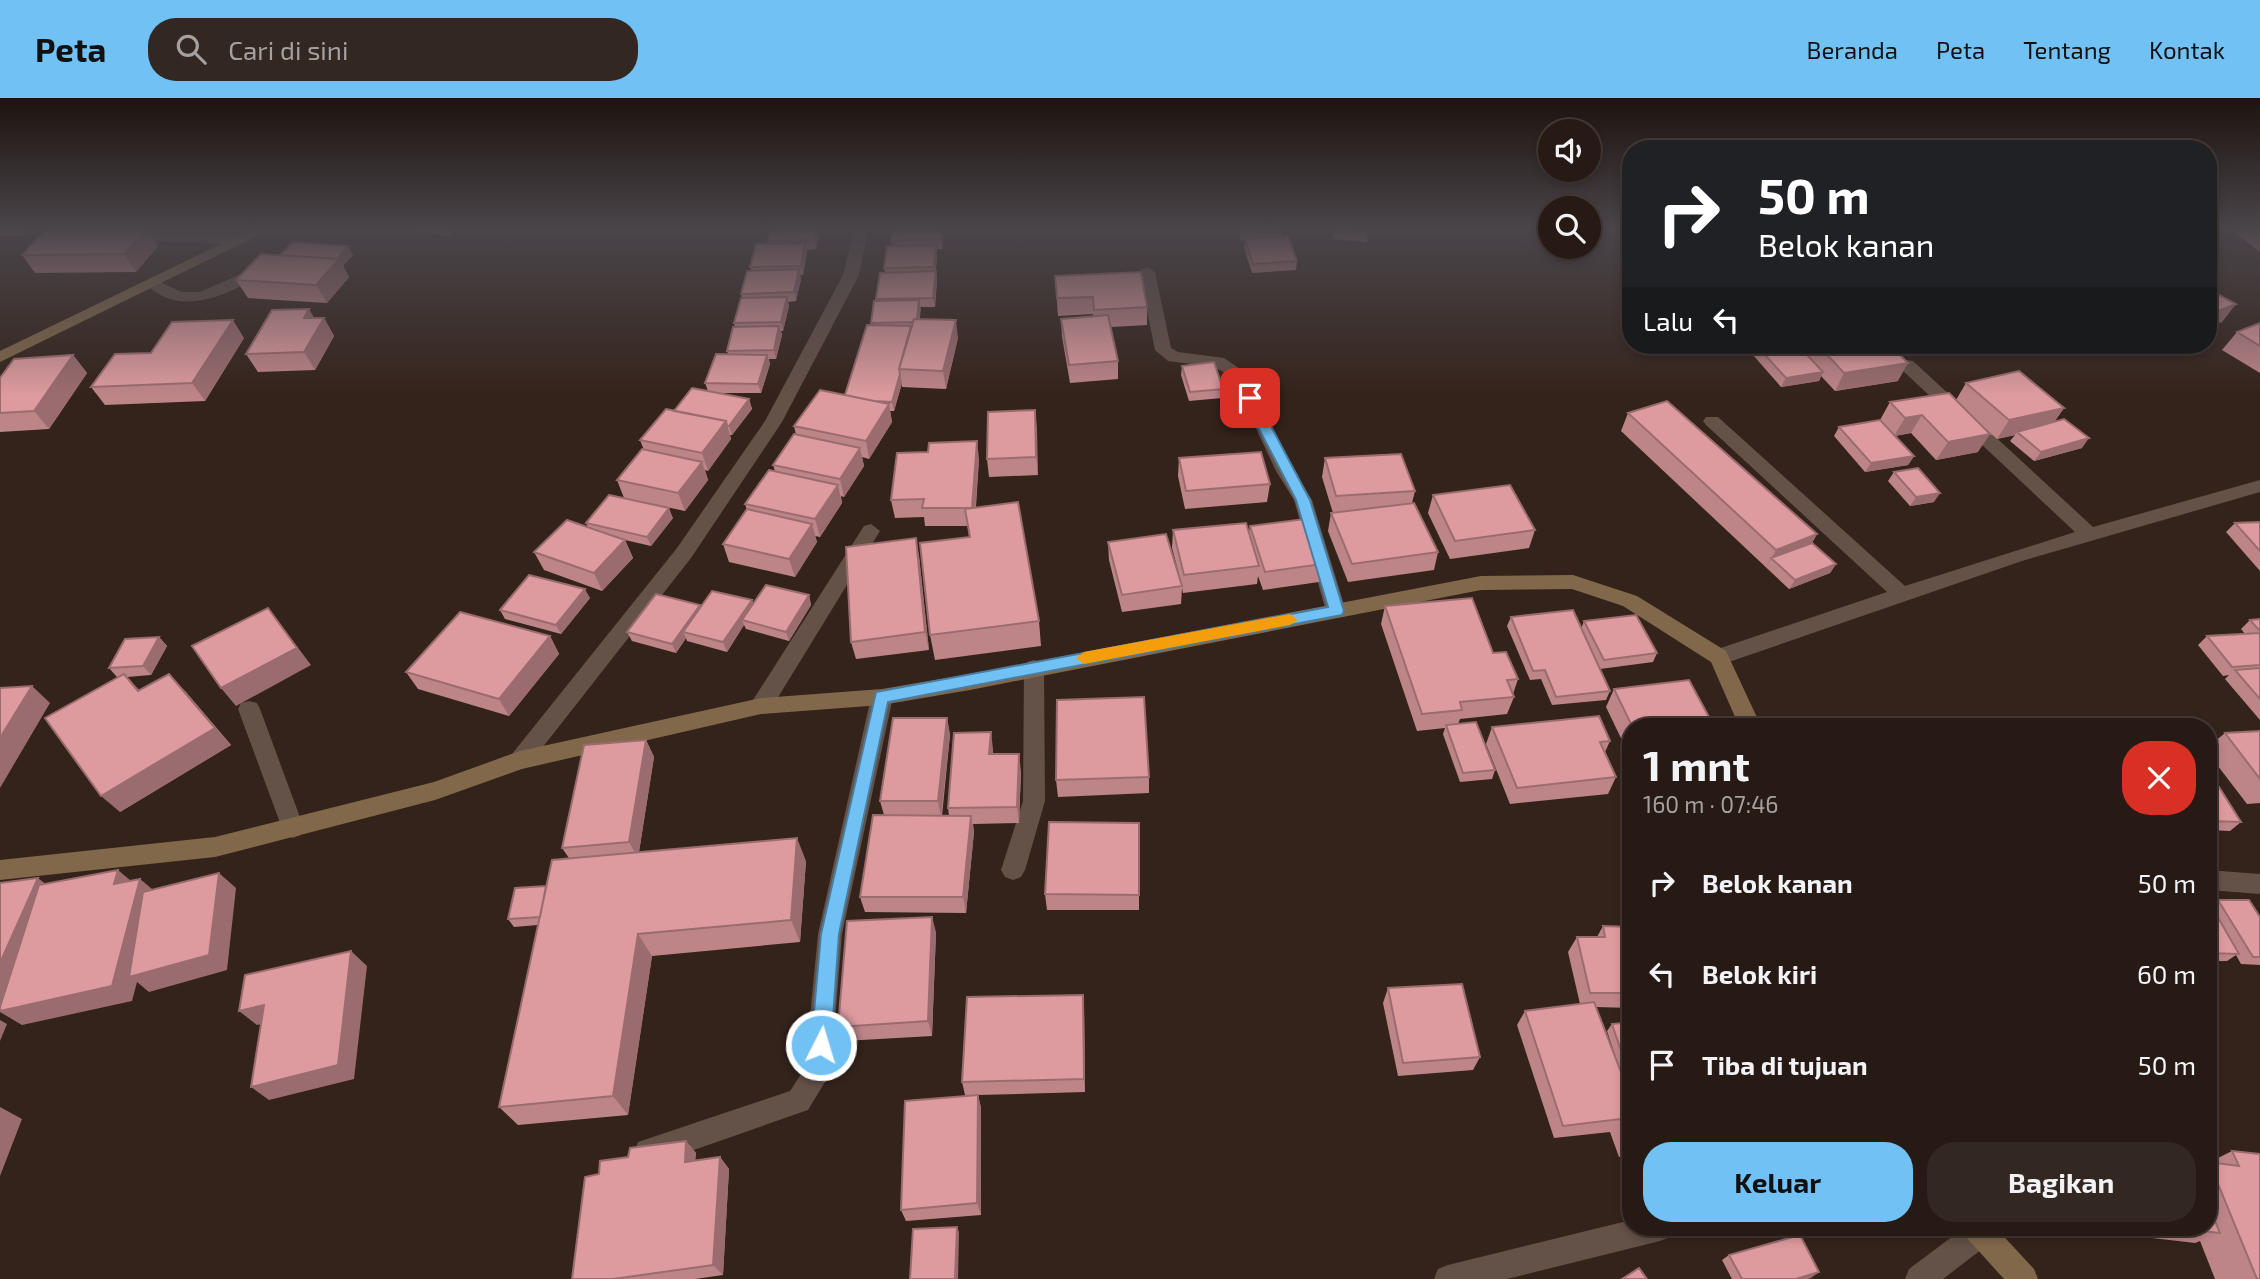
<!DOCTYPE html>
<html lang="id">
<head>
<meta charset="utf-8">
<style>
  :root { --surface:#271a14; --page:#332722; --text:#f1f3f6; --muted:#a4a1a0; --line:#433834; --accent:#72c1f5 }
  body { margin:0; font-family:"Exo 2",sans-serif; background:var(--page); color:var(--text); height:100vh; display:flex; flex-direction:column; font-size:26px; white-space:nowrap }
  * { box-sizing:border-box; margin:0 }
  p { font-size:23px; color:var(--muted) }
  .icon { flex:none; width:38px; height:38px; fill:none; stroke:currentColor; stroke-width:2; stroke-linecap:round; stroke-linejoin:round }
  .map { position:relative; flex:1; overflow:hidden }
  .side { position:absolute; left:1622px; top:620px; width:595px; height:518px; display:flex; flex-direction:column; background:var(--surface); border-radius:28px; box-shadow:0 4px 10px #0003,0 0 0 2px var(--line) }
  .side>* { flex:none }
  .banner { position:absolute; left:1622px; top:42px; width:595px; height:214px; border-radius:28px; box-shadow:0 4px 10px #0003,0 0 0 2px var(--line); background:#202124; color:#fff; overflow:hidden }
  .controls { position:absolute; left:1538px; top:21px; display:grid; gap:14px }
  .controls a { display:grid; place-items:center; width:63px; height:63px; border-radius:50%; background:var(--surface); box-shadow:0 4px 10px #0003,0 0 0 2px var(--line); font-size:35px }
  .pin { position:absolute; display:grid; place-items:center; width:60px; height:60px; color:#fff; margin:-30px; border-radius:14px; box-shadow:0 4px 10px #0006 }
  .me { position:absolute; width:77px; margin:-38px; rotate:5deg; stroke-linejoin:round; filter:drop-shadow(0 0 5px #0008) }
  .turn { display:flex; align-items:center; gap:24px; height:147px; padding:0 21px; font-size:32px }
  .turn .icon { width:91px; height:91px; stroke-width:2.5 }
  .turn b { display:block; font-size:49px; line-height:60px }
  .then { display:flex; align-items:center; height:66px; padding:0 21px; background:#0003; gap:14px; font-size:26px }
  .round { display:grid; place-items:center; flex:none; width:74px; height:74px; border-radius:28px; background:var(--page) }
  .overview { display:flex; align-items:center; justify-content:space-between; height:119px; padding:0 21px }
  h1 { font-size:42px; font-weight:700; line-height:52px }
  .button { display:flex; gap:14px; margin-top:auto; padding:14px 21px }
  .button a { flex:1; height:80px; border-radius:28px; background:var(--accent); color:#111; font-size:28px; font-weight:700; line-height:80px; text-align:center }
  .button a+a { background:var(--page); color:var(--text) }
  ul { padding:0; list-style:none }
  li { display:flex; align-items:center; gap:21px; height:91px; padding:0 21px }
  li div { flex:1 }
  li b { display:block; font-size:26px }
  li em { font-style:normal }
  header { display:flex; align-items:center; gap:42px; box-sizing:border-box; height:98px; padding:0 35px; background:var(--accent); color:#111 }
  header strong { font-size:33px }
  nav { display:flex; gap:38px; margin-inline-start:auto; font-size:24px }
  .search { width:490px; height:63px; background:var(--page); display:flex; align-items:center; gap:18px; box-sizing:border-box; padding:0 24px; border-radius:28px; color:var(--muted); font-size:26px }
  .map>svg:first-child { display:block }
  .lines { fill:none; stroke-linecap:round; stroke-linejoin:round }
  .street { fill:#645148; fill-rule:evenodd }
  .secondary { fill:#81684a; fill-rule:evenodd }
  .wall { fill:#be8589 }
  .shaded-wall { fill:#9b6c6f }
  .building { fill:#dd9b9f; stroke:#9b6c6f; stroke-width:2 }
  .route { fill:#72c1f5; stroke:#4a7d9f; stroke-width:2 }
  .slow { fill:#f59e0b }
</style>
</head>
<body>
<header>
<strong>Peta</strong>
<div class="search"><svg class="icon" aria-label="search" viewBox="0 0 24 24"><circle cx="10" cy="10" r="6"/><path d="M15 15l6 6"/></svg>Cari di sini</div>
<nav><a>Beranda</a><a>Peta</a><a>Tentang</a><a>Kontak</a></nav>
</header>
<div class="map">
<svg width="2260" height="1181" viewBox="0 0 2260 1181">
  <rect width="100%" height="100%" fill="#34231b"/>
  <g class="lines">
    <path class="street" d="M854,132H868L859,177L782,324L691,460L528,668L520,671L512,668L509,662L512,656L677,450L765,323L843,177Z
      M126,134L239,139L246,143L239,147L121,141V135Z
      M261,167L269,172L266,175C231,194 181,222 146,186L154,181L181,194H200Z
      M1147,169L1155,174L1171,250L1178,254L1224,260L1246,275L1294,373L1312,402L1346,513L1343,518H1329L1326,513L1294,402L1276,373L1231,278L1214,269L1168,263L1155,252L1139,174Z
      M1907,262L1913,263L2093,429L2260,382V394L2022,463L1726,565H1712L1709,559L1712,553L1887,494L1706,327L1703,323L1706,319H1718L1905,488L2075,434L1901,271V263Z
      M871,426L880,433L769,614H753L750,608L753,602L864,428Z
      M1034,562L1041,564L1044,570L1045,703L1025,772L1021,779L1013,782L1005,779L1001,772L1023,703L1024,570L1027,564Z
      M882,591L889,593L893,599L842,836L831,974L808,1012L648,1068L638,1064L634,1054L638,1044L790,993L805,970L818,836L871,599L875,593Z
      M249,603L257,605L260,611L304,730L301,737L293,740L285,737L282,730L238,611L241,605Z
      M2208,772L2260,776V796L2208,792Z
      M1631,1122V1129H1674L1670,1139L1660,1143L1507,1181H1434L1438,1171L1448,1167Z
      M1965,1129H1992L1994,1135L1990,1145L1943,1181H1905L1909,1171Z"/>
    <path class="secondary" d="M250,132H269L0,264V253Z
      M1573,477L1637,498L1726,553L1761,628H1739L1711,564L1623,508L1572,491L1481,492L970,592L882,607L761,616L522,671L435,702L215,759L0,782V762L215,739L434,684L520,653L761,600L882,591L970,576L1481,478Z
      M1962,1129H1995L2034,1171L2038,1181H2004L1966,1139Z"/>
  </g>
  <path class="wall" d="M0,132H29L25,137L0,138Z
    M45,132H147L158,148L136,174L35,175L22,157Z
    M397,132H456L451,138Z
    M820,132L816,151L807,152V155L803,177H800L801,181L796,203L788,204L789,208L783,233H781L782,237L776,261H769L770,266L761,295H716L749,301L752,311L732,337H730L731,341L708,373L705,372L708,382L685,413L624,400L617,382L644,352L640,342L674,313L708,293L705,285L728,256L727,253L735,229L734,225L742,200L741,196L751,172L750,169L769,146L768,143Z
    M893,132H943L942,151H937V156L936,173L937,182L935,209H920V221L958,240L946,291L902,289V285L894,313H890L892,324L869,361L862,359L864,368L844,399L841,398L842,405L820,439L815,438L817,444L795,479L729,464L723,446L747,412L745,406L775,373L773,367L796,337L794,328L845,297L871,227L876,201L885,174L884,170L892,148L891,143Z
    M1238,132H1282V139L1297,163L1296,172L1252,175L1244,150L1245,142L1241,143Z
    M1334,132H1368L1367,144L1333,141Z
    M2235,132H2260V154L2234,134Z
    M280,157H353L343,168L349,179L327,205L248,200L236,182Z
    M1055,178L1147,209V227L1111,229L1118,263V281L1070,285L1062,239L1061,221L1093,218V216L1058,218Z
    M314,220H324L334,238L315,272L258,274L246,256Z
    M2260,225V275L2222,252L2237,234Z
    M244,240L205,303L105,307L91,289L151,255Z
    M1764,247H1916L1914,249L1893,250L1898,283L1835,293L1821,278L1819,283L1781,289L1753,257L1757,248Z
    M73,257L87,275L49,331L0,334V280Z
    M1182,268L1223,291L1222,300L1189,303L1181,277Z
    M1966,285L2064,310L2054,324L2082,350L2034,363L2010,343L2015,337L1997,341L1976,322L1978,354L1936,362L1911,335L1895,338L1914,358L1908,367L1865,374L1834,338L1839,329L1880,322L1890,304L1956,302Z
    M1035,312L1038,377L989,379L987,361Z
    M1628,315L1817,436L1812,445L1836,466L1830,475L1789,491L1621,333Z
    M1179,360L1270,386L1267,404L1185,411L1178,378Z
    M1325,360L1415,393L1412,405L1438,454L1434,472L1348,484L1328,433L1331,415H1333L1322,379Z
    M979,361L976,409L1039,523L1041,548L935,562L930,537L969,439L968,428H925L924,419L895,420L891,402Z
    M1894,374L1934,404L1910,408L1888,383Z
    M1433,397L1535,432L1529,450L1450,461L1428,415Z
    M673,420L651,448L625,442L633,460L602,493L544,472L534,454L588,429L586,425Z
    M2260,424V473L2226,434L2235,425Z
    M1250,428L1322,466L1319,484L1263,492L1258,478L1257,486L1183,495L1182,490L1181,506L1122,514L1109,462L1108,444L1180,480L1172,450L1173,432L1249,434Z
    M919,458L929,552L856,561L851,544Z
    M809,497L811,507L789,543L746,531L744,527L727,554L687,543L686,540L676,555L632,543L627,534L701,510L752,502L753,506Z
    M590,500L561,536L505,521L500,512Z
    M1385,508L1493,555L1518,581L1513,596L1514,599L1507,616L1460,621L1458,626L1495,672L1492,681L1460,684L1443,636L1445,630L1417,633L1381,526Z
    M1511,519L1581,531L1584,523L1657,555L1653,564L1600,571L1610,593L1606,602L1552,607L1541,581L1530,582L1507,528Z
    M2260,521V622L2225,581L2229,577L2223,578L2198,547L2207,538L2245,536L2241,531L2250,522Z
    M550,538L559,556L509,618L418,591L406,574Z
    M159,539L167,548L151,577L127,579L139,592L185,593L231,647L120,714L117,579L109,570Z
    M1614,591L1710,621L1706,628H1631V661L1606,609Z
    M947,620L950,637L942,718H949L948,710L993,651V656L1021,673L1019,725L973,726L974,734L966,815L865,814L860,799L884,717L880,703Z
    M1492,629L1610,643L1605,654L1616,679L1608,696L1510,706L1486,646Z
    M2260,633V705L2247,706L2208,655V649L2225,635Z
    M646,642L654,659L639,754L806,763L800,844L652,858L628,1017L518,1027L499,1009L538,827L514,829L508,821L546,788L569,760L562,750Z
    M1149,679V695L1058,699L1056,682Z
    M2208,689L2241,724L2230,733L2208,732Z
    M1139,725V812H1047L1045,796Z
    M2218,802L2260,819V867L2241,866L2236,857L2227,863H2208V816H2211L2208,809Z
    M1603,828L1631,829V910L1596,909L1621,975L1607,933L1612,926L1631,924V1057L1619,1059L1610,1034L1554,1040L1517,927L1525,913L1580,906L1568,854L1577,839H1597Z
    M936,834L932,938L844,943L838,929Z
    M1388,890L1480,959L1473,972L1398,978L1383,905Z
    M1084,911L1085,994L978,997L981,1010V1117L906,1123L901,1112L965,997L962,984Z
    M686,1043L696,1055L695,1062L720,1059L729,1071L723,1177L695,1181H572L599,1076L628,1059Z
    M2232,1053L2260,1056V1181H2215L2200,1143L2195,1145L2118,1136L2115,1129H2208V1065Z
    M1729,1157L1811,1180L1806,1181H1732L1722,1162Z"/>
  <path class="shaded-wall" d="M21,132H29L25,137Z
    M145,132H147L158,148L136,174L124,156Z
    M448,132H456L451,138Z
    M816,132H820L816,151L814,142Z
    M942,132H943L942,151L941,141Z
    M805,145L807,155L803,177L801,168Z
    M936,147L937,156L935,178L934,169Z
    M348,148L353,157L343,168L349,179L327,205L316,187L335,162Z
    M799,171L801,181L796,203L794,194Z
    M936,173L937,182L935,209L933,200Z
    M787,199L789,208L783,233L781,224Z
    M919,202L921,211L918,233L917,224Z
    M2236,206L2222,224L2208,229V217Z
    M309,211L319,228L324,220L334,238L315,272L304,254V220Z
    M233,222L244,240L205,303L192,285Z
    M956,222L958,240L946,291L943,273Z
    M779,228L782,237L776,261L774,252Z
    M73,257L87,275L49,331L34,313Z
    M767,257L770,266L761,295L758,286Z
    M1908,265L1898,283L1835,293L1844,275Z
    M1823,274L1819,283L1781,289L1786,280Z
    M900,276L902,285L894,313L892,304Z
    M749,301L752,311L732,337L729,328Z
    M889,306L892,324L869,361L866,343Z
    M2064,310L2051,329L2017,334L2015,337L1997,341L2009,322Z
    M1035,312L1037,330L1038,377L1036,359Z
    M1922,317L1911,335L1894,338L1905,320Z
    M726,323L731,341L708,373L702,355Z
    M1990,336L1978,354L1936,362L1948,344Z
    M2089,340L2082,350L2034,363L2041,354Z
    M977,343L979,361L974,428L972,410Z
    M860,350L864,368L844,399L840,381Z
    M1914,358L1908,367L1865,374L1871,365Z
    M702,364L708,382L685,413L678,395Z
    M838,387L842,405L820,439L815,421Z
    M1940,395L1934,404L1910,408L1916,399Z
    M669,410L673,420L651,448L647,439Z
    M812,426L817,444L795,479L789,461Z
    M1817,436L1806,454L1771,460L1766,470L1776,452Z
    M916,440L919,458L929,552L925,534Z
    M625,442L633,460L602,493L594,475Z
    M1836,466L1830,475L1789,491L1795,482Z
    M585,491L590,500L561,536L556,527Z
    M809,497L811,507L789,543L786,534Z
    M752,502L755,512L742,522L744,527L727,554L723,544Z
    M700,507L703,516L683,534L686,540L676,555L672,546Z
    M268,510L311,567L236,608L221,590Z
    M550,538L559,556L509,618L499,601Z
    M159,539L167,548L151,577L143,568Z
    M169,576L185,593L231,647L120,714L101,698Z
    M32,588L50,605L0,690V640Z
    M947,620L950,637L941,719L938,703Z
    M991,634L993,651L992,673L989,656Z
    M646,642L654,659L638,760L629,744Z
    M1019,656L1021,673L1019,725L1017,709Z
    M971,718L974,734L966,815L963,799Z
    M797,740L806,763L800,844L791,822Z
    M118,772L137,788L114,786Z
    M219,775L236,790L227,872L149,894L137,884L132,903L22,927L0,914V865L38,780L58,796L140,781L158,796Z
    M932,819L936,834L932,938L928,923Z
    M638,836L652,858L628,1017L613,998Z
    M351,853L367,868L354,981L269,1002L251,989Z
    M1083,897L1084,911L1085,994L1084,981Z
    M264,907L281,921L257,927L239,913Z
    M0,922L7,926L0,943Z
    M978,997L981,1010V1117L977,1105Z
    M0,1009L22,1021L0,1078Z
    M686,1043L696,1055L694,1076L685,1064Z
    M720,1059L729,1071L723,1177L713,1167Z
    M957,1129L959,1134L958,1181H955Z
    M1819,1174L1811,1180L1806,1181H1796Z"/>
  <path class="building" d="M45,132H145L124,156L22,157Z
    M771,132H816L814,142L768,143Z
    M893,132H942L941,141L891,143Z
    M1338,132H1368L1369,134Z
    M1288,138L1297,163L1253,166L1245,141Z
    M293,144L348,148L337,161L280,157Z
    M805,145L801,168L750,169L756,146Z
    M936,147L934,169L884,170L887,148Z
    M261,156L339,161L316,187L236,182Z
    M799,171L794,194L741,196L747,173Z
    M936,173L933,200L876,201L880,175Z
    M1141,174L1147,209L1094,212L1093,199L1057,200L1055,178Z
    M2208,191L2236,206L2208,217Z
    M787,199L781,224L734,225L741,200Z
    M919,202L917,221H914L913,224L871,225L874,203Z
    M309,211L304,220H324L304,254L246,256L272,212Z
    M1108,217L1118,263L1069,267L1061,221Z
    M914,221L956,222L943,273L899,271Z
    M233,222L192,285L91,289L115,256L151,255L172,224Z
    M2260,225V248L2237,234Z
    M867,227L911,228L899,271L900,276L892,304L874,303L845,297Z
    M779,228L774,252L727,253L733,229Z
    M1764,247H1798L1823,274L1786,280L1757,248Z
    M1818,247H1890L1908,265L1844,275Z
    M716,256L767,257L758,286L705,285Z
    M73,257L34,313L0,315V280L14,261Z
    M1214,264L1223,291L1190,294L1182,268Z
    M2019,273L2064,310L2009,322L1966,285Z
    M692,290L749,301L729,328H727L726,323L674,313Z
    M820,292L889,306L866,343L794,328Z
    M1949,295L1990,336L1948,344L1922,317L1905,320L1890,304Z
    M1667,303L1817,436L1776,452L1628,315Z
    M666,311L726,323L702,355L640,342Z
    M1035,312L1036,359L987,361L988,314Z
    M2064,321L2089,340L2041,354L2017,334Z
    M1880,322L1914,358L1871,365L1839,329Z
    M794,336L860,350L840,381L773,367Z
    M977,343L972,410H922L924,401L891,402L897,355L928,354L929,345Z
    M642,351L702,364L678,395L617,382Z
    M1261,354L1270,386L1186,393L1179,360Z
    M1401,356L1415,393L1336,398L1325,360Z
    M1918,370L1940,395L1916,399L1894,374Z
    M769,372L838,387L815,421L745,406Z
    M1510,387L1535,432L1455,443L1433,397Z
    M609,397L669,410L647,439L586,425Z
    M1018,404L1039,523L930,537L920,445L970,439L965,411Z
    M1414,405L1438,454L1352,466L1331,415Z
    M747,411L812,426L789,461L723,446Z
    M1305,421L1322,466L1265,474L1250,428Z
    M567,422L625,442L594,475L534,454Z
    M2260,424V453L2235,425Z
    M1246,425L1259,468L1184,477L1173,432Z
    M1166,436L1182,488L1122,497L1108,444Z
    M916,440L925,534L851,544L846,449Z
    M1812,445L1836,466L1795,482L1771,460Z
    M529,477L585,491L556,527L500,512Z
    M766,487L809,497L786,534L742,522Z
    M712,493L752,502L723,544L683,534Z
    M656,496L700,507L672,546L627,534Z
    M1472,500L1493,555L1506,554L1518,581L1507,582L1514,599L1460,604L1462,612L1422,616L1385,508Z
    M268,510L297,550L221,590L192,548Z
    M1573,512L1610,593L1556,599L1545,572L1533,573L1511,519Z
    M460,514L550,538L499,601L406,574Z
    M1636,517L1657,555L1604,562L1584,523Z
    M2260,521V533L2250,522Z
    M2260,535V567L2232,569L2207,538Z
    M159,539L143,568L109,570L125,541Z
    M2260,570V601L2235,572Z
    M124,576L138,593L169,576L215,630L101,698L45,620Z
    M1689,582L1710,621L1692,623L1695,628H1632L1614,591Z
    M32,588L0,640V590Z
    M1144,599L1149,679L1056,682L1057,602Z
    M1599,618L1610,643L1600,644L1616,679L1517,690L1492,629Z
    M893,620H947L938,703H880Z
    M1476,624L1495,672L1463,675L1446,627Z
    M2260,633V681L2225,635Z
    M991,634L989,656H1019L1017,709L948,710L954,635Z
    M646,642L629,744L562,750L584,647Z
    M2208,689H2219L2241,724L2208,723Z
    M873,717L971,718L963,799H860Z
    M1049,724L1139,725V797L1045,796Z
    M797,740L791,822L638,836L613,998L499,1009L552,762Z
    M118,772L114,786L140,781L112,888L0,913V909L39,787Z
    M219,775L209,857L129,879L143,794Z
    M38,780L0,865V785Z
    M546,788L540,819L508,821L515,790Z
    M2218,802H2249L2260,819V859H2253Z
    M2208,816H2216L2239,856L2208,855Z
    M932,819L928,923L838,929L847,823Z
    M1603,828L1631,829V895H1590L1577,839H1605Z
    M351,853L338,967L251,989L264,907L239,913L245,877Z
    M1462,886L1480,959L1403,965L1388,890Z
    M1083,897L1084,981L962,984L967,899Z
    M1594,904L1631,1000V1046H1630L1620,1021L1563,1028L1525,913Z
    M1631,924V982L1612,926Z
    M978,997L977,1105L901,1112L905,1003Z
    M686,1043L685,1064L720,1059L713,1167L613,1181H572L585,1079L599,1076L600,1063L628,1059L630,1050Z
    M2232,1053L2260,1056V1181H2257L2209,1064L2239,1068Z
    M2208,1106L2220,1135L2169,1129H2208Z
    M957,1129L955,1181H910L913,1131Z
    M1800,1137L1819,1174L1796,1181H1742L1729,1157Z
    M1639,1170L1647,1181H1622Z"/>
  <linearGradient id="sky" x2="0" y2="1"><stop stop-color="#1d130f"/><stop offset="0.44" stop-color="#4a454a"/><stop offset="1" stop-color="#4a454a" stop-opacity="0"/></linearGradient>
  <rect width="2260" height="298" fill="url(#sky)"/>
  <path class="route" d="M1250,296L1256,300L1310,402L1344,513L1342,517L888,604L839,836L831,947L828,954L821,956L814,954L811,947L821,836L876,594L1328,509L1296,402L1243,300Z"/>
  <path class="slow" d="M1290,516L1298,522L1290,527L1084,566L1076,560L1084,554Z"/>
</svg>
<div class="controls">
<a><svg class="icon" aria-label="sound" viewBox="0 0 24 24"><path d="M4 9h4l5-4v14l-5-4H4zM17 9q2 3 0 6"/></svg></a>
<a><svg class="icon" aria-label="search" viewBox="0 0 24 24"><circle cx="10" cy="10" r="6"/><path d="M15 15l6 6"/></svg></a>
</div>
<div class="pin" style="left:1250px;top:300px;background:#d93025"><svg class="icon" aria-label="arrive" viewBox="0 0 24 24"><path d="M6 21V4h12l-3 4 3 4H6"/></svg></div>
<svg class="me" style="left:821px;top:947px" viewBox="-20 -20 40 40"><circle r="17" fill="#72c1f5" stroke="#fff" stroke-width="3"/><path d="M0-11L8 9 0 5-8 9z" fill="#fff"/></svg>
<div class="banner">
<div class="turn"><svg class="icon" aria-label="right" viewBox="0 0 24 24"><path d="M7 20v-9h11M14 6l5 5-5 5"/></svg><div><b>50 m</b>Belok kanan</div></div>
<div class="then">Lalu<svg class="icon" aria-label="left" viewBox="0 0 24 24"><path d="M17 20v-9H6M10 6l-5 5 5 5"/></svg></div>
</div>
<section class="side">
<div class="overview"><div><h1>1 mnt</h1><p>160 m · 07:46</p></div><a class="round" style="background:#d93025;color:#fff"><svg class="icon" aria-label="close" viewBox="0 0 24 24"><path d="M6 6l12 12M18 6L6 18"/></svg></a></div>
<ul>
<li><svg class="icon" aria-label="right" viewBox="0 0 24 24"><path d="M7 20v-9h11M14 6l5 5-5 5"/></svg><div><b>Belok kanan</b></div><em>50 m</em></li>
<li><svg class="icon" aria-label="left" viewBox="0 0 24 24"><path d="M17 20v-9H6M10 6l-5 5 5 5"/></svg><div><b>Belok kiri</b></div><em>60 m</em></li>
<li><svg class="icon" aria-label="arrive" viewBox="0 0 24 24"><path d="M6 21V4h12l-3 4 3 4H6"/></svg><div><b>Tiba di tujuan</b></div><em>50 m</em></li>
</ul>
<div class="button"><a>Keluar</a><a>Bagikan</a></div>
</section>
</div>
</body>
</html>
